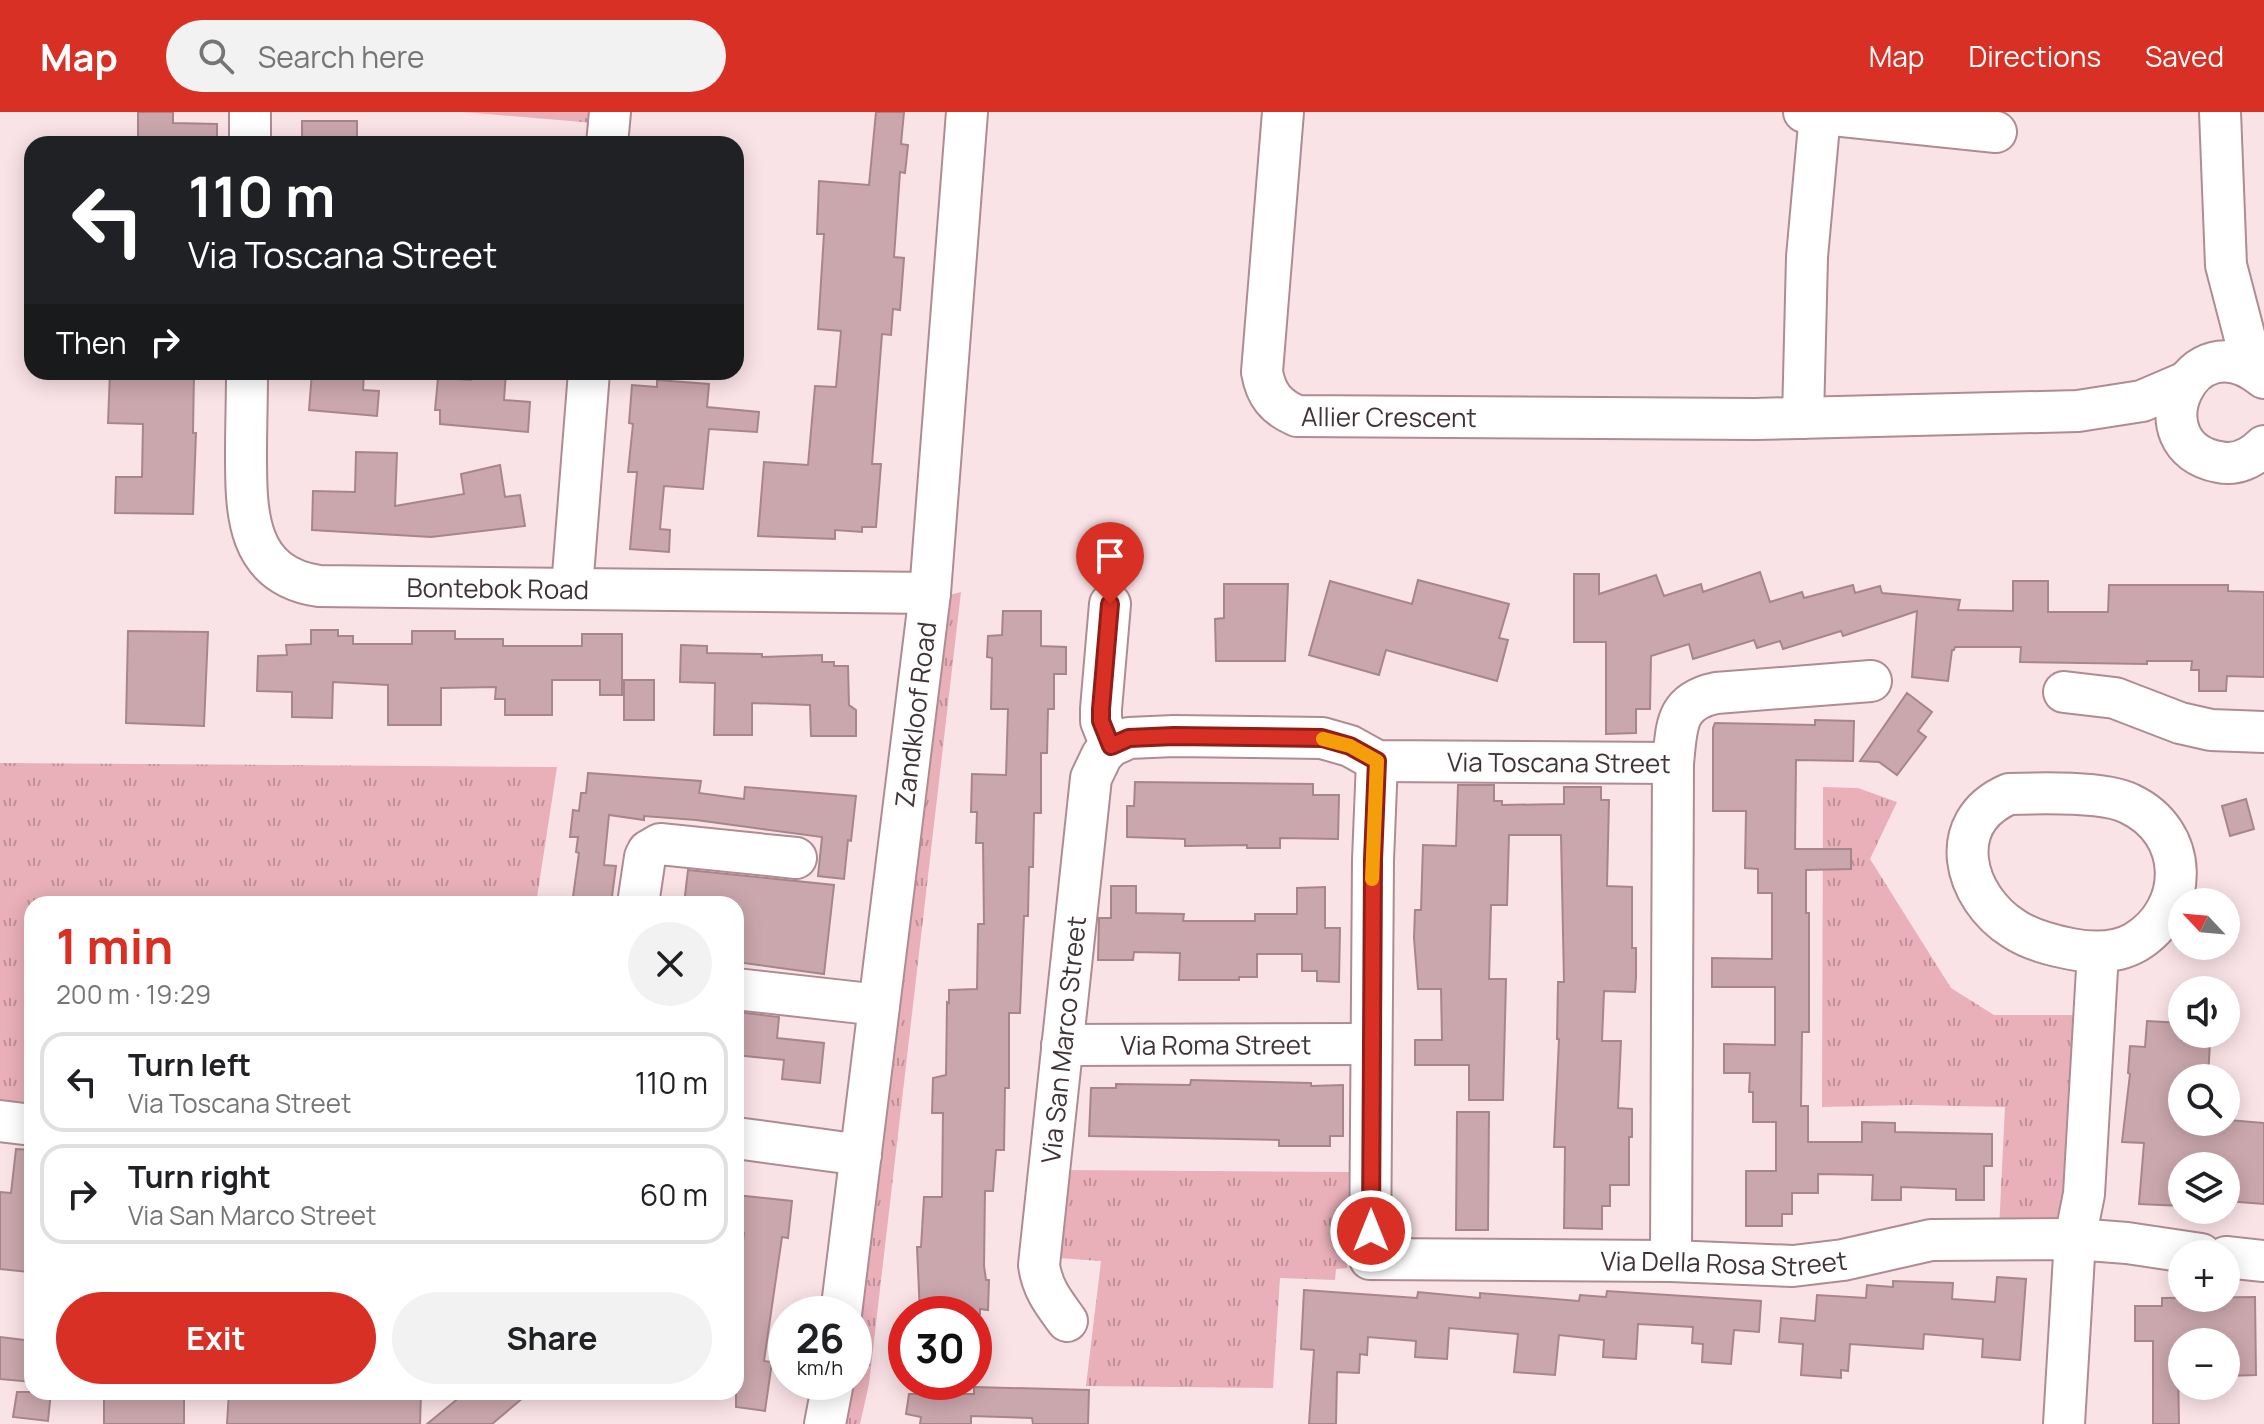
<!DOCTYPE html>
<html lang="en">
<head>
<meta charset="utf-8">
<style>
  :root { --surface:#fff; --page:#f2f2f2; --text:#202124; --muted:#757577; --line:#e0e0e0; --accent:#d93025 }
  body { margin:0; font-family:Manrope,sans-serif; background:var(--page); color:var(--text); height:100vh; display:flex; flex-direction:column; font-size:30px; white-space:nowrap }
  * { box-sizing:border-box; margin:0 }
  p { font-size:26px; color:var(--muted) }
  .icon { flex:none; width:44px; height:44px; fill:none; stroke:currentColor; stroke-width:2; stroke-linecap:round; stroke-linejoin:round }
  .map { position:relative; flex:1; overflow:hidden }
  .panel { position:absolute; left:24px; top:784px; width:720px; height:504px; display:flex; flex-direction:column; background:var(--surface); border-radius:24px; box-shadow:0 4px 20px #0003 }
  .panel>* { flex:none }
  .hud { position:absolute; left:24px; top:24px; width:720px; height:244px; border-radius:24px; box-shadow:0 4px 20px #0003; background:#202124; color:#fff; overflow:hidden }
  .needle { width:52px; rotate:296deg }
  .controls { position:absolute; left:2168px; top:776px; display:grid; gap:16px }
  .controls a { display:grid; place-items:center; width:72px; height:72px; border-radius:50%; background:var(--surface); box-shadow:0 4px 20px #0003; font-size:40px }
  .speed { position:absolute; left:768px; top:1184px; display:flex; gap:16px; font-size:40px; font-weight:700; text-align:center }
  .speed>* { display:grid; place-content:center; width:104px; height:104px; border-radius:50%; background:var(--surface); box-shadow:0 4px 20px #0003; line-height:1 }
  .speed small { font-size:20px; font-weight:400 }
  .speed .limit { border:12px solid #d22; background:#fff; color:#111 }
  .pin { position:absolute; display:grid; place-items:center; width:68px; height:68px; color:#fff; margin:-82px -34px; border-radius:50% 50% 50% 0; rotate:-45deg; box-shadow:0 0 8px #0007 }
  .pin .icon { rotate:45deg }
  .me { position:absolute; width:88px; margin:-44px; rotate:0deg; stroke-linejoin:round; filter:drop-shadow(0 0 6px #0008) }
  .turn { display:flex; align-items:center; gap:28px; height:168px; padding:0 32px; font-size:36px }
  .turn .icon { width:104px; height:104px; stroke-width:2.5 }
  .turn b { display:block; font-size:56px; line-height:68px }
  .then { display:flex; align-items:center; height:76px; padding:0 32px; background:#0003; gap:16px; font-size:30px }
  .round { display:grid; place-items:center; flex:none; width:84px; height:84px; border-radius:42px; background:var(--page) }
  .head { display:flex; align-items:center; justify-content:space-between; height:136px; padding:0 32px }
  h1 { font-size:48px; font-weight:700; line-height:60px; color:var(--accent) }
  .primary-button { display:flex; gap:16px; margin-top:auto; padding:16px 32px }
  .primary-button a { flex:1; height:92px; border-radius:48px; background:var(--accent); color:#fff; font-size:32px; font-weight:700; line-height:92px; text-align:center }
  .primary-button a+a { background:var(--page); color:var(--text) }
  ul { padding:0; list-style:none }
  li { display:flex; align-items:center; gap:24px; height:100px; margin:0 16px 12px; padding:0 16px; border:4px solid var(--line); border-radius:24px }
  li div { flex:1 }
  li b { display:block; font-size:30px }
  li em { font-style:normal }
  header { display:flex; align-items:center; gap:48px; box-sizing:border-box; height:112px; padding:0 40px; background:var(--accent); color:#fff }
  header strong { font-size:38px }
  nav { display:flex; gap:44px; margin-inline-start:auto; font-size:28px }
  .search { width:560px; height:72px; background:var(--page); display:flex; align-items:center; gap:20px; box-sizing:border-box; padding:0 28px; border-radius:44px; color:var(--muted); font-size:30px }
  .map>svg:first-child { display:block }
  .grass { fill:url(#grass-tufts) }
  .building { fill:#caa7ad; stroke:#a7868b; stroke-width:2 }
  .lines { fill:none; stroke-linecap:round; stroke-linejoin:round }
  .minor-casing { stroke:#ae8c91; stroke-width:44 }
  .minor { stroke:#fff; stroke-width:40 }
  .route-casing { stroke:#8d1f18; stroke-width:20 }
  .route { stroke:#d93025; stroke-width:14 }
  .slow { stroke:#f59e0b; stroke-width:14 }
  .labels { text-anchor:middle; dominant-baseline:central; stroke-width:8; stroke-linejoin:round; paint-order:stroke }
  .street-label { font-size:26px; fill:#413335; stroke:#fae3e7 }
</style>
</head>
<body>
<header>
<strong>Map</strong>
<div class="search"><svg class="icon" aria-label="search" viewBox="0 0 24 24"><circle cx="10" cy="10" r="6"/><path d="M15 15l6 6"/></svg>Search here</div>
<nav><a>Map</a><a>Directions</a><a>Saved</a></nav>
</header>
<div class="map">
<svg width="2264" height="1312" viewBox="0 0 2264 1312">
  <defs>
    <pattern id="grass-tufts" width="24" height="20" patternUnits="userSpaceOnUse" patternTransform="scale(2)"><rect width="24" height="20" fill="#e9b0b9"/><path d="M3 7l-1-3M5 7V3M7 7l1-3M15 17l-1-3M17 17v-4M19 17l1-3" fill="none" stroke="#be9097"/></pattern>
  </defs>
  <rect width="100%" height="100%" fill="#fae3e7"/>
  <path class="grass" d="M463,0H596L594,11Z
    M961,480L869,1272L860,1312H840L847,1270H854V1217L945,484Z
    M0,651L557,655L536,792H32V1000L0,996Z
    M1823,675L1858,676L1897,690L1870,747L1951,876L1994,903H2084L2071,1086L2061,1107L1999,1117L2005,995L1913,993L1822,995Z
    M1063,1058L1349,1060L1347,1156L1336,1157L1335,1168L1280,1166L1273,1276L1086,1274L1101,1149L1058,1146Z"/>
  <path class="building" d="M138,0H173V11L217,12V32H138Z
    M876,0H904L901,32L908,33L905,61L900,60L894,145L904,146L900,198L893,197L891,223L882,222L872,352H881L876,415H862V420L835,418V427L758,424L764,350L808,353L815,274L836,275L841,219L818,217L824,122H817L819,69L869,73Z
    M302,9H357V32H302Z
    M110,260H194L193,321H196L193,402L115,401L116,365H142L143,312L108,311Z
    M312,260L364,262L363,278L379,279L377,304L309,298Z
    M472,260H506L504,288L530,290L528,320L440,312V298H435L438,266L471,268Z
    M657,268L709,272L707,295L759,300L757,320L709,317L703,377L664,374L660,417L670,418L669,440L630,437L637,360H628L633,312L629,311L632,273L657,275Z
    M356,340L397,341L395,394L464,382L461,362L500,353L505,385L520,383L525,414L431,425L312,418L313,379L355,380Z
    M1760,460L1770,490L1802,480L1804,486L1853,473L1855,481L1880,474L1882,481L1960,488L1958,498L2013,499V469H2048V500H2108L2109,473H2228V479L2264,480V565L2227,564L2226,579H2199V558H2191L2192,549H2147V552L2020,550L2021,535H1955L1954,538H1952L1948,569L1912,565L1917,499L1843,524L1841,519L1783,537L1780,529L1757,536L1754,528L1693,547L1689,532L1651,544L1650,597H1636V621L1606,622V530H1574V462H1599V482L1656,463L1664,484L1701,472L1703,480Z
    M1418,468L1509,492L1499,526L1508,528L1497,569L1386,538L1379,563L1309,543L1330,469L1412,492Z
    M1224,472H1288L1285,549H1216L1215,507L1224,506Z
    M1003,499H1041V534L1066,535V562H1054V597H1048L1047,641H1041V701H1034L1033,755H1029L1028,804H1024L1020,901H1009V976H1005L1004,1038H996L993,1079H985L984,1154L986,1168H989L988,1198L980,1197V1202H920L917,1135H921L924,1085H942L943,1001H932L933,966L946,963L947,890L949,891V878L977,877L978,812H984L983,731H976L977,700H971L972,662L1006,663L1008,597H991L992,546L987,545L988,524L1002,523Z
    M311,518H338V524H353V532H412V519H455V527H503V534H582V522H622V583H600V568H552V603H505V587H495L496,575L441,576V613H388V573L333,570L332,606L292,605V580L257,579L258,544L287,543L286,533L311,532Z
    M128,519L208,520L204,614L126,611Z
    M681,533L707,534V541L762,542V545L822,543V550H834V554H848L849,593L856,598V624H811L810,593L752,591V623H714L715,571L680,570Z
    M624,568H654V608H624Z
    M1907,581L1932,600L1918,619L1926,625L1897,663L1879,650L1860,649Z
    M1815,608L1854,609L1853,649L1796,648L1795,737H1851V757L1806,758V801H1809V920H1802L1801,994H1808V1030H1862V1010L1895,1011V1020L1992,1022V1054H1984V1088H1956V1077L1901,1075V1088H1872L1873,1063L1818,1062V1081H1792V1102H1782V1114H1746V1059H1776V1010H1753V980H1749L1750,961H1724V932L1775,933V875H1712V846L1772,847V781H1758V757L1745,756L1746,699H1713V616L1715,611L1815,613Z
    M588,661L701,669L699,681L744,687L745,675L856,684L851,729L848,728L844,767L818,764L822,725L696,708L644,704V708L609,703L604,753L616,754L611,792H572L579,741L576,740L578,725H570L573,698L579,699L581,681H586Z
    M1135,670L1313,672V683H1339L1338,727L1280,726V736H1247V733L1185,734V727L1127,725V694H1134Z
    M1458,673H1494V689H1502V693L1564,692V675H1601V688H1609L1607,774L1632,775V836H1636V865L1635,880L1604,879L1602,929H1621L1618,996L1632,997V1025H1629V1073H1610V1094H1602V1117L1564,1116L1565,1035H1554L1559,927H1557L1558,870H1564L1561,723H1509L1507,793H1491L1489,867H1506L1503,988H1469V953H1415V928H1442L1441,877H1418L1414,826L1415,798H1421L1423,733L1456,734Z
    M2246,687L2254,717L2230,724L2222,694Z
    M688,758L834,773L824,862L736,850V792H684Z
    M1111,774H1136V801L1184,802L1183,809H1255V802H1297V776L1325,775V816H1340L1339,870L1317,869V859H1302V842H1257V865H1239V868H1179L1180,841L1134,840L1133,848H1098L1099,806H1111Z
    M738,900L779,905L777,926L824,931L820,971L782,967L784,948L736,943Z
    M2147,909L2182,911V928L2210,930L2208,966H2182V1010H2229V1008L2264,1011V1092L2227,1089L2230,1054H2182V1094L2139,1092L2144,1031L2122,1030L2130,962L2128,961L2130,934L2145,935Z
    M1191,968L1311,971V974L1343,973V1024H1330V1034H1279V1028L1089,1024L1091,976H1116V972L1190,973Z
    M1457,1000H1489L1488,1118H1456Z
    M16,1037L32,1038V1116L28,1160L0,1157V1080L11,1081Z
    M736,1083L792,1089L788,1126L782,1125L764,1249L772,1250L765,1299L736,1295V1186L744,1121L736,1120Z
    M1997,1165L2026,1167L2020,1248L1982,1245L1983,1227L1924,1222L1923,1237L1850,1232L1848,1259L1841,1258V1266L1801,1263L1803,1232L1779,1230L1781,1206L1815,1209L1817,1183L1866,1186L1867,1173L1893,1175V1169L1953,1171L1952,1187L1995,1190Z
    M1304,1178L1417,1186L1418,1180L1480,1186V1181L1579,1189L1580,1183L1606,1185L1607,1179L1761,1189L1759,1220L1734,1218L1731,1252L1702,1250L1703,1232L1692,1231L1693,1215L1638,1212L1636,1247L1603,1245L1604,1228L1559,1223L1555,1263L1514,1260L1518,1222L1449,1216L1447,1247L1415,1245L1416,1229L1368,1225L1367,1243L1360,1242L1359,1261L1337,1260L1336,1312H1309L1314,1238L1301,1237Z
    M2255,1185L2256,1263L2226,1264V1230H2182V1257H2178L2179,1312H2153V1229H2135V1194H2162V1186Z
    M0,1225L32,1229V1270L0,1267Z
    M974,1275L1089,1278L1088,1312H1033L1032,1306L971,1304V1312H920L921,1305L906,1302L909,1282H974Z
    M17,1280H51L48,1309L13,1305Z
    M139,1280L184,1282V1312H104V1284L139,1283Z
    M229,1280L374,1283L376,1280H421L420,1312H227Z
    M466,1280H530L492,1312H427Z"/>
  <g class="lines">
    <defs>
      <g id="minor">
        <path id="s1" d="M1283,0L1262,260C1266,283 1276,295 1297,304L1755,307L2078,299L2142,289L2184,271"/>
        <path d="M1804,0L1996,20"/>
        <path d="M2220,0L2226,153L2253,257"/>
        <path d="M250,32V0"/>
        <path d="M607,32L610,0"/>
        <path id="s2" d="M247,260C247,287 246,315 246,342C246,401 246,463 319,474L930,481"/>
        <path d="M2264,266C2189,204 2135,335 2219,350C2236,354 2252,346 2264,334"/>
        <path d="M1803,306L1807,145L1820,2"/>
        <path d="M572,476L589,260"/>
        <path d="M1110,492L1101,597V609L1111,634"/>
        <path d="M2064,580L2115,586L2180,611L2211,618L2264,620"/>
        <path id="s3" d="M1377,649L1373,748L1370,1147L1671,1149L1793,1154L1843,1148L1931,1128L2075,1127L2127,1131L2201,1142"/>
        <path d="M2009,682C2039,681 2105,679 2130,692C2189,720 2191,796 2136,830C2117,841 2092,841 2071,837C2051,833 2031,828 2014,817C1963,785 1944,710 2009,682Z"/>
        <path d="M638,792L645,745L648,739L660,732L796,746"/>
        <path d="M736,877L879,893"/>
        <path id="s4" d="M1062,933L1371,932"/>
        <path d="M0,1009L32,1013"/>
        <path d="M736,1026L861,1043"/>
        <path d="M2226,1145L2264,1149"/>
        <path d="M1671,1149L1673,651C1677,615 1674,590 1716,581L1871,569"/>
        <path id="s5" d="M841,1202L930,481L967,0"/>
        <path id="s6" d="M1067,1209C1053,1190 1042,1176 1039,1153L1091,666L1102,643L1111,634L1129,626L1174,624L1322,626L1350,634L1377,649L1673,651"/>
        <path d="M825,1312L833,1270"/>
        <path d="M2064,1312L2075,1127L2084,1082L2098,840"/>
      </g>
    </defs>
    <use href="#minor" class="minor-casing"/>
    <use href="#minor" class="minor"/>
  </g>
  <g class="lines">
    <defs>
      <path id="route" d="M1110,492L1101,597V609L1111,634L1129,626L1174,624L1322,626L1350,634L1377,649L1373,748L1371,1119"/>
    </defs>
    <use href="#route" class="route-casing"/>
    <use href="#route" class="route"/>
    <path class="slow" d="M1323,627L1350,634L1377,649L1372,767"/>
  </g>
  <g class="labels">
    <g class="street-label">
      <text stroke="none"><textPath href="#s1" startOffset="412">Allier Crescent</textPath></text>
      <text stroke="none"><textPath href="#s2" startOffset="430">Bontebok Road</textPath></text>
      <text stroke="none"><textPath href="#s5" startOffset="604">Zandkloof Road</textPath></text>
      <text stroke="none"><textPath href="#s6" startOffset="1046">Via Toscana Street</textPath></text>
      <text stroke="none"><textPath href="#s6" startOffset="290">Via San Marco Street</textPath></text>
      <text stroke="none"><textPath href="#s4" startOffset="154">Via Roma Street</textPath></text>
      <text stroke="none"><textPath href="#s3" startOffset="852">Via Della Rosa Street</textPath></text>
    </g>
  </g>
</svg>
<div class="controls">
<a><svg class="needle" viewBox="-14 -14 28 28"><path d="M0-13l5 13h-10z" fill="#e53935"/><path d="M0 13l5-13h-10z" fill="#757577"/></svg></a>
<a><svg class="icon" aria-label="sound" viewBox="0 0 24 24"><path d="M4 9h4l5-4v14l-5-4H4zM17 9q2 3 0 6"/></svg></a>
<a><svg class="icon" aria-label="search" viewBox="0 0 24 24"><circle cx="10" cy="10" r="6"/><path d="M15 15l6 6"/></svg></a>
<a><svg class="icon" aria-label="layers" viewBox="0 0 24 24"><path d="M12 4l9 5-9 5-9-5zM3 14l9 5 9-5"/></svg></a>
<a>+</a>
<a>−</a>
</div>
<div class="speed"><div>26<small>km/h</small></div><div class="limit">30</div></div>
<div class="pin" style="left:1110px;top:492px;background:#d93025"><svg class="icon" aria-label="arrive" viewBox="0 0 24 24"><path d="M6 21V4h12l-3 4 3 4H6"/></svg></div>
<svg class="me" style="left:1371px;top:1119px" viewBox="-20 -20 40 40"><circle r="17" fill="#d93025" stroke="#fff" stroke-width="3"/><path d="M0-11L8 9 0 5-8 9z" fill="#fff"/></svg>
<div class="hud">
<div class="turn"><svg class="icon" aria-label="left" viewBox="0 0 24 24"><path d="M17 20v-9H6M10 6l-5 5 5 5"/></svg><div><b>110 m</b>Via Toscana Street</div></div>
<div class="then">Then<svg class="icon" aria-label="right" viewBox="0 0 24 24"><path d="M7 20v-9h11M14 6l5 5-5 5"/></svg></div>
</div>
<section class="panel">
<div class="head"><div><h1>1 min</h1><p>200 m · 19:29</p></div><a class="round"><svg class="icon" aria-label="close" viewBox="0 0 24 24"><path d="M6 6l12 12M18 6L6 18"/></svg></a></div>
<ul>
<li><svg class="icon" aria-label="left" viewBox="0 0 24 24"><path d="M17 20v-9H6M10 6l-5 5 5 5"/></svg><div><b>Turn left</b><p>Via Toscana Street</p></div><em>110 m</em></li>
<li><svg class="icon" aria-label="right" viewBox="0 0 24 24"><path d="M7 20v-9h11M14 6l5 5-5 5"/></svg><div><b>Turn right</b><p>Via San Marco Street</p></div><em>60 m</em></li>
</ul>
<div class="primary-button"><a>Exit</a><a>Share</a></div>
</section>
</div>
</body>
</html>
